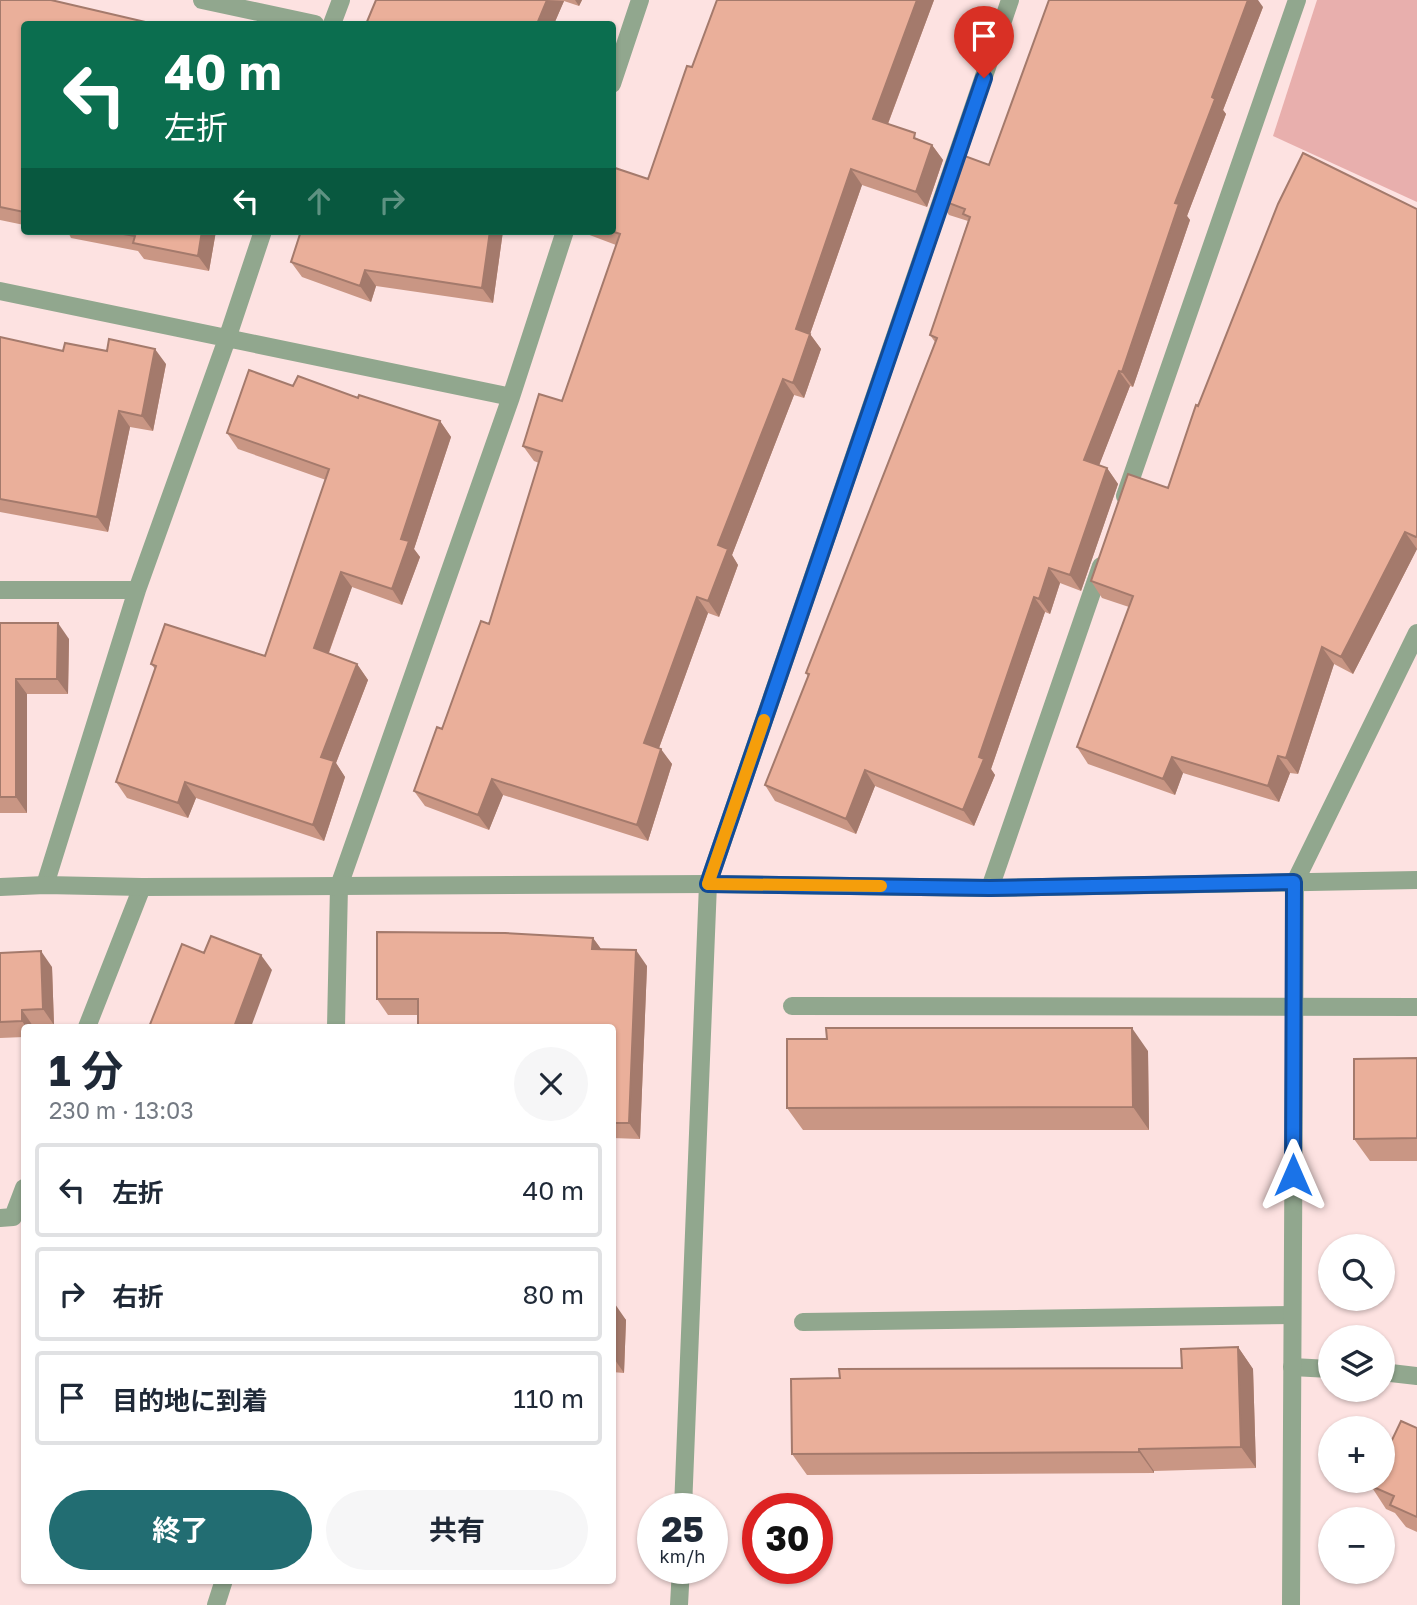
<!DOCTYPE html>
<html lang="ja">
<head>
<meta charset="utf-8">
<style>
  :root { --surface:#fff; --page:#f6f6f7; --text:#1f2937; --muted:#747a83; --line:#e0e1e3; --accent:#226d72 }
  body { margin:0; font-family:"Golos Text","Noto Sans JP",sans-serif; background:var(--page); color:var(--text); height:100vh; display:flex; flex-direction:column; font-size:26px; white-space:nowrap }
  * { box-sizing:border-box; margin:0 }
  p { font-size:23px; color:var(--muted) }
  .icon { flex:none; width:38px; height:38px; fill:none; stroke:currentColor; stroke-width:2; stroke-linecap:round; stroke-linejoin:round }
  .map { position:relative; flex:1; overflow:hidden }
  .details { position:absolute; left:21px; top:1024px; width:595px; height:560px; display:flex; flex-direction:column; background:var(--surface); border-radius:7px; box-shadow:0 2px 5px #0004 }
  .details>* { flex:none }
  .hud { position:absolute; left:21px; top:21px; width:595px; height:214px; border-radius:7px; box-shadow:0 2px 5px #0004; background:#0b6e4f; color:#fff; overflow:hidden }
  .buttons { position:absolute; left:1318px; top:1234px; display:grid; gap:14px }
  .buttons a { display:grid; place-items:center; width:77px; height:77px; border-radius:50%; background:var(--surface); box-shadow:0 2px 5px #0004; font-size:35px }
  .speed { position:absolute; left:637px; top:1493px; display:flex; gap:14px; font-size:35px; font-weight:700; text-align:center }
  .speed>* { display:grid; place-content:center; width:91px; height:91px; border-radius:50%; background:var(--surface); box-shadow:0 2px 5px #0004; line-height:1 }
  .speed small { font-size:18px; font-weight:400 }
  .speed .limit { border:10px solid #d22; background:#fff; color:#111 }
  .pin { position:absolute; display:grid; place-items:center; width:60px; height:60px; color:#fff; margin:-72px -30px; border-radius:50% 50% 50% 0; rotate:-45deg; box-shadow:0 0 7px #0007 }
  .pin .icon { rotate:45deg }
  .me { position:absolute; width:77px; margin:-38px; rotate:0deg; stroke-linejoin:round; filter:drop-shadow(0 0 5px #0008) }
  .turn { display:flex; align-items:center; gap:24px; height:147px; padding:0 28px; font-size:32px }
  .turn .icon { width:91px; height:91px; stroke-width:2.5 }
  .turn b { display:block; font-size:49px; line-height:60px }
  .lanes { display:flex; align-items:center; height:66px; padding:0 28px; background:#0003; justify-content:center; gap:35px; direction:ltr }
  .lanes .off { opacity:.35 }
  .round { display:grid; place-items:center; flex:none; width:74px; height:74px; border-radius:37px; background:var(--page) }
  .overview { display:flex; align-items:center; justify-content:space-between; height:119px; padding:0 28px }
  h1 { font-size:42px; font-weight:700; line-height:52px }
  .action { display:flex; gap:14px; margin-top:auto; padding:14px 28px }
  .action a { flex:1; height:80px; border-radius:42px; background:var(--accent); color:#fff; font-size:28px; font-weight:700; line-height:80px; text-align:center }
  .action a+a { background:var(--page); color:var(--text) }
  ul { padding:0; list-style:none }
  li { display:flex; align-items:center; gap:21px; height:94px; margin:0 14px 10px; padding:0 14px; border:4px solid var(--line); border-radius:7px }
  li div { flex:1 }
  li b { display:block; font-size:26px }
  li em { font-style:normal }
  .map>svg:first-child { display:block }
  .green { fill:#e8afad }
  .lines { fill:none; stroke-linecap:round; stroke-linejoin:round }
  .service { stroke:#91a78e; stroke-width:18 }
  .minor { stroke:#91a78e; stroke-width:18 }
  .tertiary { stroke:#91a78e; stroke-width:18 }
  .wall { fill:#c99684 }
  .shaded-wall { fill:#a47a6c }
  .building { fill:#eaaf9a; stroke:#a47a6c; stroke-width:2 }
  .route-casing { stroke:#114b97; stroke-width:18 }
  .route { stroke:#1a73e8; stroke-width:12 }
  .slow { stroke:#f59e0b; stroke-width:12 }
</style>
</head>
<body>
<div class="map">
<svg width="1417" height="1605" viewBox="0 0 1417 1605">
  <rect width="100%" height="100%" fill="#fde2e1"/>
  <path class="green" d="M1317,0H1417V202L1273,136Z"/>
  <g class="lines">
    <path class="service" d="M792,1006L1417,1007
      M803,1322L1292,1315
      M1292,1367L1330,1369
      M1382,1372L1417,1376"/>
    <path class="minor" d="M202,0L315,24
      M332,24L341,0
      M612,84L640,0
      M0,291L511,397
      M1125,496L1297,0
      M0,590H137
      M45,885L137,590L227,339L263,231
      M990,888L1101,566
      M87,1027L142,887
      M336,1027L339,886L511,397L565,231
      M0,1218L13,1217L24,1188
      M683,1508L708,884L1010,0
      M216,1605L224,1580
      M679,1605L681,1568
      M1291,1605L1295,882L1417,633"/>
    <path class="tertiary" d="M0,887L45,885L142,887L708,884L990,888L1417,880"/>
  </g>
  <path class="wall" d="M0,0L24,24V225L0,220Z
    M376,0H582L579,6L564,1L554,24H366Z
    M934,0L888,124L920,140L932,145L943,160L927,207L862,185L810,334L821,349L804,398L794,395L732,555L738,565L719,617L708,613L659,748L672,764L648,841L503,795L489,830L425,806L414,791L489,624L539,463L534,461L523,446L562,401L616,245L579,231H612L648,179L692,67Z
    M1263,7L1223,110L1226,114L1187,216L1190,220L1133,387L1130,386L1099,465L1107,468L1118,484L1081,591L1060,583L1050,614L1045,612L991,769L995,775L974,826L875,786L856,834L775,801L765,785L808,677L806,673L935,342L930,335L968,221L949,215L938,199L989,165Z
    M1417,209V549L1353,674L1334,664L1298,774L1290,773L1279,802L1183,773L1175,795L1088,764L1077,747L1129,607L1102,598L1091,581L1168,488L1198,406Z
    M53,231H216L209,271L144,259L138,251L71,238L69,234Z
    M301,231H503L493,303L376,286L371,302L302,277L291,262Z
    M0,337L63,351L166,364L153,431L130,427L108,532L0,512Z
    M293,386L358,398L440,421L451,437L414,549L420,557L402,605L352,587L329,653L357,664L368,680L336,763L345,777L324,841L196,798L188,818L127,798L116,782L155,669L151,664L265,656L326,480L238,449L227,433Z
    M0,623L69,639L68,694H27V813H0Z
    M593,938L601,949L647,966L640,1139L612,1138V1027L418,1015H388L377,999Z
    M0,953L52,967L54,1025L24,1027V1037L0,1038Z
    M827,1039L1148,1051L1149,1130H803L787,1108Z
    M1417,1058V1161H1370L1354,1139Z
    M612,1304L626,1320L624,1373L612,1372Z
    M1238,1347L1253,1369L1256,1468L1154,1471V1473L807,1475L792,1454L1182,1368Z
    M1417,1428V1532L1406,1527L1395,1513L1386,1509L1371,1486Z"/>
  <path class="shaded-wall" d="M547,0L564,1L554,24H537Z
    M575,0H582L579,6Z
    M917,0H934L884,134L873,119Z
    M1248,0H1258L1263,7L1223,110L1226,114L1187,216L1190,220L1133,387L1122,372L1175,203L1212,97Z
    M932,145L943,160L927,207L916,192Z
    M851,169L862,185L810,334L821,349L804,398L793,383L796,329Z
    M202,231H216L209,271L198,256Z
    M490,231H503L493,303L482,288Z
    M365,270L376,286L371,302L360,286Z
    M155,349L166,364L153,431L142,416Z
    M1119,371L1130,386L1095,476L1084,460Z
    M783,379L794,395L732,555L738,565L719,617L708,601L718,545Z
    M119,411L130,427L108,532L97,517Z
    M440,421L451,437L414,549L420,557L402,605L392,589L401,539Z
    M1107,468L1118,484L1081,591L1070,575Z
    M1405,532L1417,549L1353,674L1341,657Z
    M1049,568L1060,583L1050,614L1039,599Z
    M341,572L352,587L325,663L314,648Z
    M697,597L708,613L655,759L644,743Z
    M1034,597L1045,612L991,769L995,775L974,826L963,810L979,757Z
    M58,623L69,639L68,694L57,679Z
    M1322,647L1334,664L1298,774L1286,758Z
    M357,664L368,680L336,763L345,777L324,841L313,825L321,757Z
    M16,679L27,694V813L16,797Z
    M661,749L672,764L648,841L637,825Z
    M1278,756L1290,773L1279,802L1268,786Z
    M1172,757L1183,773L1175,795L1163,779Z
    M865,770L875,786L856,834L846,819Z
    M492,779L503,795L489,830L478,815Z
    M185,782L196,798L188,818L178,803Z
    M593,938L604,953L592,949Z
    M636,950L647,966L640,1139L629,1123Z
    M41,951L52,967L54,1025L43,1009Z
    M261,955L272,970L251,1027H234Z
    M22,1010L33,1026V1027H26L22,1021Z
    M1132,1028L1148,1051L1149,1130L1133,1107Z
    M615,1304L626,1320L624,1373L613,1357Z
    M1238,1347L1253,1369L1256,1468L1241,1447Z
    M1139,1449L1154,1471V1473L1139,1452Z"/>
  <path class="building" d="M0,0H51L154,24H24V212L0,207Z
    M376,0H547L537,24H366Z
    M717,0H917L873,119L915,133L914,138L932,145L916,192L851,169L796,329L810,334L793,383L783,379L718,545L728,549L708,601L697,597L644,743L661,749L637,825L492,779L478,815L414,791L437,727L442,729L481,621L489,624L542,452L523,446L539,394L562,401L620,234L611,231H612V167L648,179L687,66L692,67Z
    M1049,0H1248L1212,97L1215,99L1175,203L1179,204L1122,372L1119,371L1084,460L1107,468L1070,575L1049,568L1039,599L1034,597L979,757L984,759L963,810L865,770L846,819L765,785L809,674L806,673L937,338L930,335L970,217L963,214L965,209L938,199L954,152L989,165Z
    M1303,153L1417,209V536L1416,537L1405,532L1341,657L1322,647L1286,758L1278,756L1268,786L1172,757L1163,779L1077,747L1133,596L1091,581L1128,474L1168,488L1196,405L1198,406L1278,204Z
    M106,231H202L198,256L133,243L135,236Z
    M301,231H490L482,288L365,270L360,286L291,262Z
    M0,337L63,351L65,343L107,351L109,339L155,349L142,416L119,411L97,517L0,499Z
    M249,370L293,386L298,376L358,398L359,395L440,421L401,539L409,541L392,589L341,572L314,648L357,664L321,757L334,761L313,825L185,782L178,803L116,782L156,666L151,664L165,624L265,656L329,469L227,433Z
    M0,623H58L57,679H16V797H0Z
    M377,932L505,933L593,938L592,949L636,950L629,1123H612V1027H418V999H377Z
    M211,936L261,955L234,1027H149L182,944L204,953Z
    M41,951L43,1009L22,1010V1021L0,1022V953Z
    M826,1028H1132L1133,1107L787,1108V1039H827Z
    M1417,1058V1138L1354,1139V1059Z
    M612,1304H615L613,1357H612Z
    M1238,1347L1241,1447L1139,1449V1452L792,1454L791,1379L840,1378L839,1369L1182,1368L1181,1349Z
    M1401,1421L1417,1428V1517L1390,1505L1394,1496L1371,1486L1373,1480H1382V1461Z"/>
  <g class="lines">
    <defs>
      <path id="route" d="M984,78L708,884L990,888L1294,882L1293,1175"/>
    </defs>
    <use href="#route" class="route-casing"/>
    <use href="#route" class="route"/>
    <path class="slow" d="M764,720L708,884L881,886"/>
  </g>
</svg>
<div class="buttons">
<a><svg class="icon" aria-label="search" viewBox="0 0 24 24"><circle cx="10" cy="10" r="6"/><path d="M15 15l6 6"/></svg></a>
<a><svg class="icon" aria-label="layers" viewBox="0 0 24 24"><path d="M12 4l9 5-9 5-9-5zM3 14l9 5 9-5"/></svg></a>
<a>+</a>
<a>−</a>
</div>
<div class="speed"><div>25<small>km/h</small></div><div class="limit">30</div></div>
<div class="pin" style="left:984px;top:78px;background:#d93025"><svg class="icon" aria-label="arrive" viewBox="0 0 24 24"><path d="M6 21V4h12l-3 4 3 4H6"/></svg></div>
<svg class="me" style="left:1293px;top:1175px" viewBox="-20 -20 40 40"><path d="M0-17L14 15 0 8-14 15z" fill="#1a73e8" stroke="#fff" stroke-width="4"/></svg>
<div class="hud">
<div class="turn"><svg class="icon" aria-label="left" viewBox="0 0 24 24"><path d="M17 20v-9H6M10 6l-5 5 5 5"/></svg><div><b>40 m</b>左折</div></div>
<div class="lanes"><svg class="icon" aria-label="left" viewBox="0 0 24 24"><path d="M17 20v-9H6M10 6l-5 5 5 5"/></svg><svg class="icon off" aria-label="ahead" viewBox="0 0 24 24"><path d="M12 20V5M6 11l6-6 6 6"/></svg><svg class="icon off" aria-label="right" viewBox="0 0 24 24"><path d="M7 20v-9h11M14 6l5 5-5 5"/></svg></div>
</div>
<section class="details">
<div class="overview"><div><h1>1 分</h1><p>230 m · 13:03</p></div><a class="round"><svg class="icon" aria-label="close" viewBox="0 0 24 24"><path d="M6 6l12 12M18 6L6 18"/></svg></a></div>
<ul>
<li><svg class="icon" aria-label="left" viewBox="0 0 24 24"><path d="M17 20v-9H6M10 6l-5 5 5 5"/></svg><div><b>左折</b></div><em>40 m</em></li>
<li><svg class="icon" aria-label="right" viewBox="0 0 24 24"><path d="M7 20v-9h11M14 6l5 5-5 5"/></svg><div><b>右折</b></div><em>80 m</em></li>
<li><svg class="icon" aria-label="arrive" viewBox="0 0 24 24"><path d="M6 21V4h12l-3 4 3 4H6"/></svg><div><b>目的地に到着</b></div><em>110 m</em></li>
</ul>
<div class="action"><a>終了</a><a>共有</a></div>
</section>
</div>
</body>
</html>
